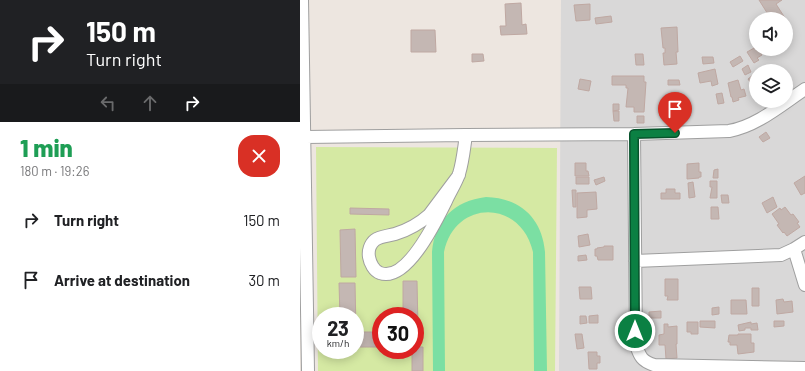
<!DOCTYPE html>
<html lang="en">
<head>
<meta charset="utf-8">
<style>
  :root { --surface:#fff; --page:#f6f6f6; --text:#202124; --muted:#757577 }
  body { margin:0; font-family:Barlow,sans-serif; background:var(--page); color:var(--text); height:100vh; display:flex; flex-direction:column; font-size:15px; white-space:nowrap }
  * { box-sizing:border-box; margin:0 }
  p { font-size:13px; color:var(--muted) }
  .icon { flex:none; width:22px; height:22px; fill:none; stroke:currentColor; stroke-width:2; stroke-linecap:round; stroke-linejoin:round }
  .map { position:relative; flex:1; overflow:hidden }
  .sheet { display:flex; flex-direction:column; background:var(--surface); width:300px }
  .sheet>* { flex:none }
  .hud { background:#202124; color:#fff; overflow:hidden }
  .buttons { position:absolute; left:449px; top:12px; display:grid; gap:8px }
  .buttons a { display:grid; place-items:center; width:44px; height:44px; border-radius:50%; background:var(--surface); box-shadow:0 2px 10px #0003; font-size:20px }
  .speed { position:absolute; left:12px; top:307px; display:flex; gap:8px; font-size:20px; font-weight:700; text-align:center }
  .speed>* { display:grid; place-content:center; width:52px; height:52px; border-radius:50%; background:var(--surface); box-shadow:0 2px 10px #0003; line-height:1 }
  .speed small { font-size:10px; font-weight:400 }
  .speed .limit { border:6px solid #d22; background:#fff; color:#111 }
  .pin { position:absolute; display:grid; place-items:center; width:34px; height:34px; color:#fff; margin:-41px -17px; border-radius:50% 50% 50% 0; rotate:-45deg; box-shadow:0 0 4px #0007 }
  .pin .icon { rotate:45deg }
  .me { position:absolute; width:44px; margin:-22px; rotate:0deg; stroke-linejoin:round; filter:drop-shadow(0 0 3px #0008) }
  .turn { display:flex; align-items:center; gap:14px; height:84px; padding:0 20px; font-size:18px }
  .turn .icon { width:52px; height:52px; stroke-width:2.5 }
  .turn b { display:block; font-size:28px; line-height:34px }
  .lanes { display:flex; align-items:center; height:38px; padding:0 20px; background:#0003; justify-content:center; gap:20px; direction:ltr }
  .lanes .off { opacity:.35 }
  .round { display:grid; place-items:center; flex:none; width:42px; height:42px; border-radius:16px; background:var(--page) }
  .overview { display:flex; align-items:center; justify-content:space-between; height:68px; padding:0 20px }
  h1 { font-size:24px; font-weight:800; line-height:30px; color:#1e9e55 }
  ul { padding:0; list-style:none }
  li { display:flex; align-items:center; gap:12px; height:60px; padding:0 20px }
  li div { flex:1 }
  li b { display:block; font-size:15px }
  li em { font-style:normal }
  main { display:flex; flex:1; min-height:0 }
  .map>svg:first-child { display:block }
  .residential { fill:#d9d8d8; fill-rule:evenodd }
  .grass { fill:#d5e9a3; fill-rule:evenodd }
  .pitch { fill:#7bdfa3 }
  .building { fill:#c4b7b3; stroke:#bfa8a2 }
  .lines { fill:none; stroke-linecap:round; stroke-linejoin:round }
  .minor-casing { stroke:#9f9f9f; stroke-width:14 }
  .minor { stroke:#fff; stroke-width:12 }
  .route-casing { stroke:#07532c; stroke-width:10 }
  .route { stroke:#0b8043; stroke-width:7 }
</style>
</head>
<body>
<main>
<section class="sheet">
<div class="hud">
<div class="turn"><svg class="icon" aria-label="right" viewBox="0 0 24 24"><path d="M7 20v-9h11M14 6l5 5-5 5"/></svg><div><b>150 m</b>Turn right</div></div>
<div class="lanes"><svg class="icon off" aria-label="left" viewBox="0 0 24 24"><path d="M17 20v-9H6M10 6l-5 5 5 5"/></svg><svg class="icon off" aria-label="ahead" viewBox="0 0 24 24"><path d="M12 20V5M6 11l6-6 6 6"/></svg><svg class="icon" aria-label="right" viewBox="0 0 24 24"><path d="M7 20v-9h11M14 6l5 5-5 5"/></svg></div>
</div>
<div class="overview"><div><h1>1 min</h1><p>180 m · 19:26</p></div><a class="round" style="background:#d93025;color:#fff"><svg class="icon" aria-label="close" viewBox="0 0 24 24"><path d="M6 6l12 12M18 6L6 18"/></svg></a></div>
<ul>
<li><svg class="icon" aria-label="right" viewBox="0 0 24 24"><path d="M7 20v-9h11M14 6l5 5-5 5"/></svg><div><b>Turn right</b></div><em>150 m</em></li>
<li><svg class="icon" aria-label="arrive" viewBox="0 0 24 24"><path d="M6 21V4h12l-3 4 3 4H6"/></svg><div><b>Arrive at destination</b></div><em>30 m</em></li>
</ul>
</section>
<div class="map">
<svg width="505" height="371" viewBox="0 0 505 371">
  <rect width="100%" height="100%" fill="#ede6e0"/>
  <path class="residential" d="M261,0H505V371H259ZM456,19H486V49H456ZM456,71H486V101H456Z"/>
  <path class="grass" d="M16,147L257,148L255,371H18ZM21,316H55V350H21ZM81,316H115V350H81Z"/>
  <path class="pitch" d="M186,197C220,198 242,218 245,252L247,371H234L233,252C221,199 155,199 144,252L145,371H133L132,252C135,220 154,201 186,197Z"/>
  <path class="building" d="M459,0H482L476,4L485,18L483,19H471Z
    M221,3L222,25L226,24L227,34L201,35L200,26H206L205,4Z
    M290,4V20L276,21L274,5Z
    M311,16L312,22L296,24L295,18Z
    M377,27L378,52H376L377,64L364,65L363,53H365V48H363L361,28Z
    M111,30H135L136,52H111Z
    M456,47V49H459L462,55L457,58L459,60L454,63L447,52Z
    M172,54H183L184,61L172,62Z
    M335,54H343L344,65H336Z
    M440,56L443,61L433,67L430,62Z
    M402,57H413L414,63L403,64Z
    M448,65L451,72L445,75L442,69Z
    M415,69L418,84L412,86L411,81L400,83L398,73Z
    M453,75L456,80V87L454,88L448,79Z
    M312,76H344V82H346L344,112H334V107H326L328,88H326V85H312Z
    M280,79L291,81L289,91L278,89Z
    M368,80H379L380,85H368Z
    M438,80L441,90L444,89L446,96L438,98L439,100L433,102L432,97H431L428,83Z
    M422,93L424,103L418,104L416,94Z
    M313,104H319V110L313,111Z
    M313,111H319V121H314Z
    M337,116H344V123H337Z
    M466,132L470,138L463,142L459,137Z
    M275,163H286V171H288L289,176H275Z
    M399,163V172H401V177H399V178L387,179V164Z
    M418,169V178H413L414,170Z
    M505,176V193L501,195L494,183Z
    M276,177H289V184H276Z
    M304,177L305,181L296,185L294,180Z
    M410,181H417V198H410L412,187H410Z
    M393,182L395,197L389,198L388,183Z
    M366,189H375V193H380V199H361V193H366Z
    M272,190H276V207H273Z
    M296,192L297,209L287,210V217L277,218V193Z
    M421,195H428L429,203H422Z
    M473,197L477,207L467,213L462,203Z
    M411,207H418L419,219H411Z
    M485,207L491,215L493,214L499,222L497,223L500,227L487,236L484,232L483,233L477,225L479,224L472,214L480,208L481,210Z
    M50,208L89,209V215L50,214Z
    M55,229L56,277H41L40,230Z
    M288,234L290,245L279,247L278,236Z
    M304,246H313V260H298L297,256H295V249H297V248L304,247Z
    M286,255L287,260L278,261V256Z
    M365,279H378V300H367L368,296H365Z
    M103,281H117L118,328H115V316H103Z
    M39,283H55L56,330L55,316H40Z
    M279,287H291L292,299H280Z
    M452,288H459V306H452Z
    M483,299L484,302L492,301L493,312L477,314L476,300Z
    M431,300H446L447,314H431Z
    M419,307V314L412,315V308Z
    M361,311V318H349V312Z
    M298,315V323H289V316Z
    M280,316H286L287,323L280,324Z
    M400,321H415V328L400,327Z
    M474,321H484V326L474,327Z
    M387,322H398V334H391V332H387Z
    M451,322V324L457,323L458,330H451V328H445V330L439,331L438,325Z
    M364,324H368V327L377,326V344H376L377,358L366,359L365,345H359V335L364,334Z
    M55,332H81V347H55Z
    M275,334H282L284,348L277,349Z
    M438,334H451V343H454V352L438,354L437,345H430V342H428L429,335H438Z
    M115,347H123V371H112V350H115Z
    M288,352H297V356H300V363H297V369H289Z"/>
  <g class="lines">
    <defs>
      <path id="minor" d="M2,0L8,371
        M334,134L336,345C340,357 342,361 354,365L505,368
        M5,137L166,135L334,134L429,131C457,126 481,105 505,89
        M159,175L129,215C119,224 108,230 95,234C88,236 80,236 75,240C70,244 68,251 69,257C70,263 74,271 80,273C107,283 137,219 146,201C150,192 156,183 159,174C163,161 164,148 166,135
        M505,242L494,249L505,285
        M335,261L481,255L494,249"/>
    </defs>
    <use href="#minor" class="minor-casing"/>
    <use href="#minor" class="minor"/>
  </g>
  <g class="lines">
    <defs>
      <path id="route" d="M335,331L334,134L375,133"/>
    </defs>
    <use href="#route" class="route-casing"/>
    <use href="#route" class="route"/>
  </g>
</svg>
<div class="buttons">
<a><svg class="icon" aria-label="sound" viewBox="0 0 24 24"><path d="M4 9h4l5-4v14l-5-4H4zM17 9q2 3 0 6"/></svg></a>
<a><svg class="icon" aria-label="layers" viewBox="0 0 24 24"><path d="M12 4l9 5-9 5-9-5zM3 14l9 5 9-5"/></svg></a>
</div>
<div class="speed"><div>23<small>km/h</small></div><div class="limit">30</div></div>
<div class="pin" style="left:375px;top:133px;background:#d93025"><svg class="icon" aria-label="arrive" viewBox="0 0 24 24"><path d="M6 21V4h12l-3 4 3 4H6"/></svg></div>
<svg class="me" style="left:335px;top:331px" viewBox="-20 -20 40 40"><circle r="17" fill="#0b8043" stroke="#fff" stroke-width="3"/><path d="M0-11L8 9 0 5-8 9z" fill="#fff"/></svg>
</div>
</main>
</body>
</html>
